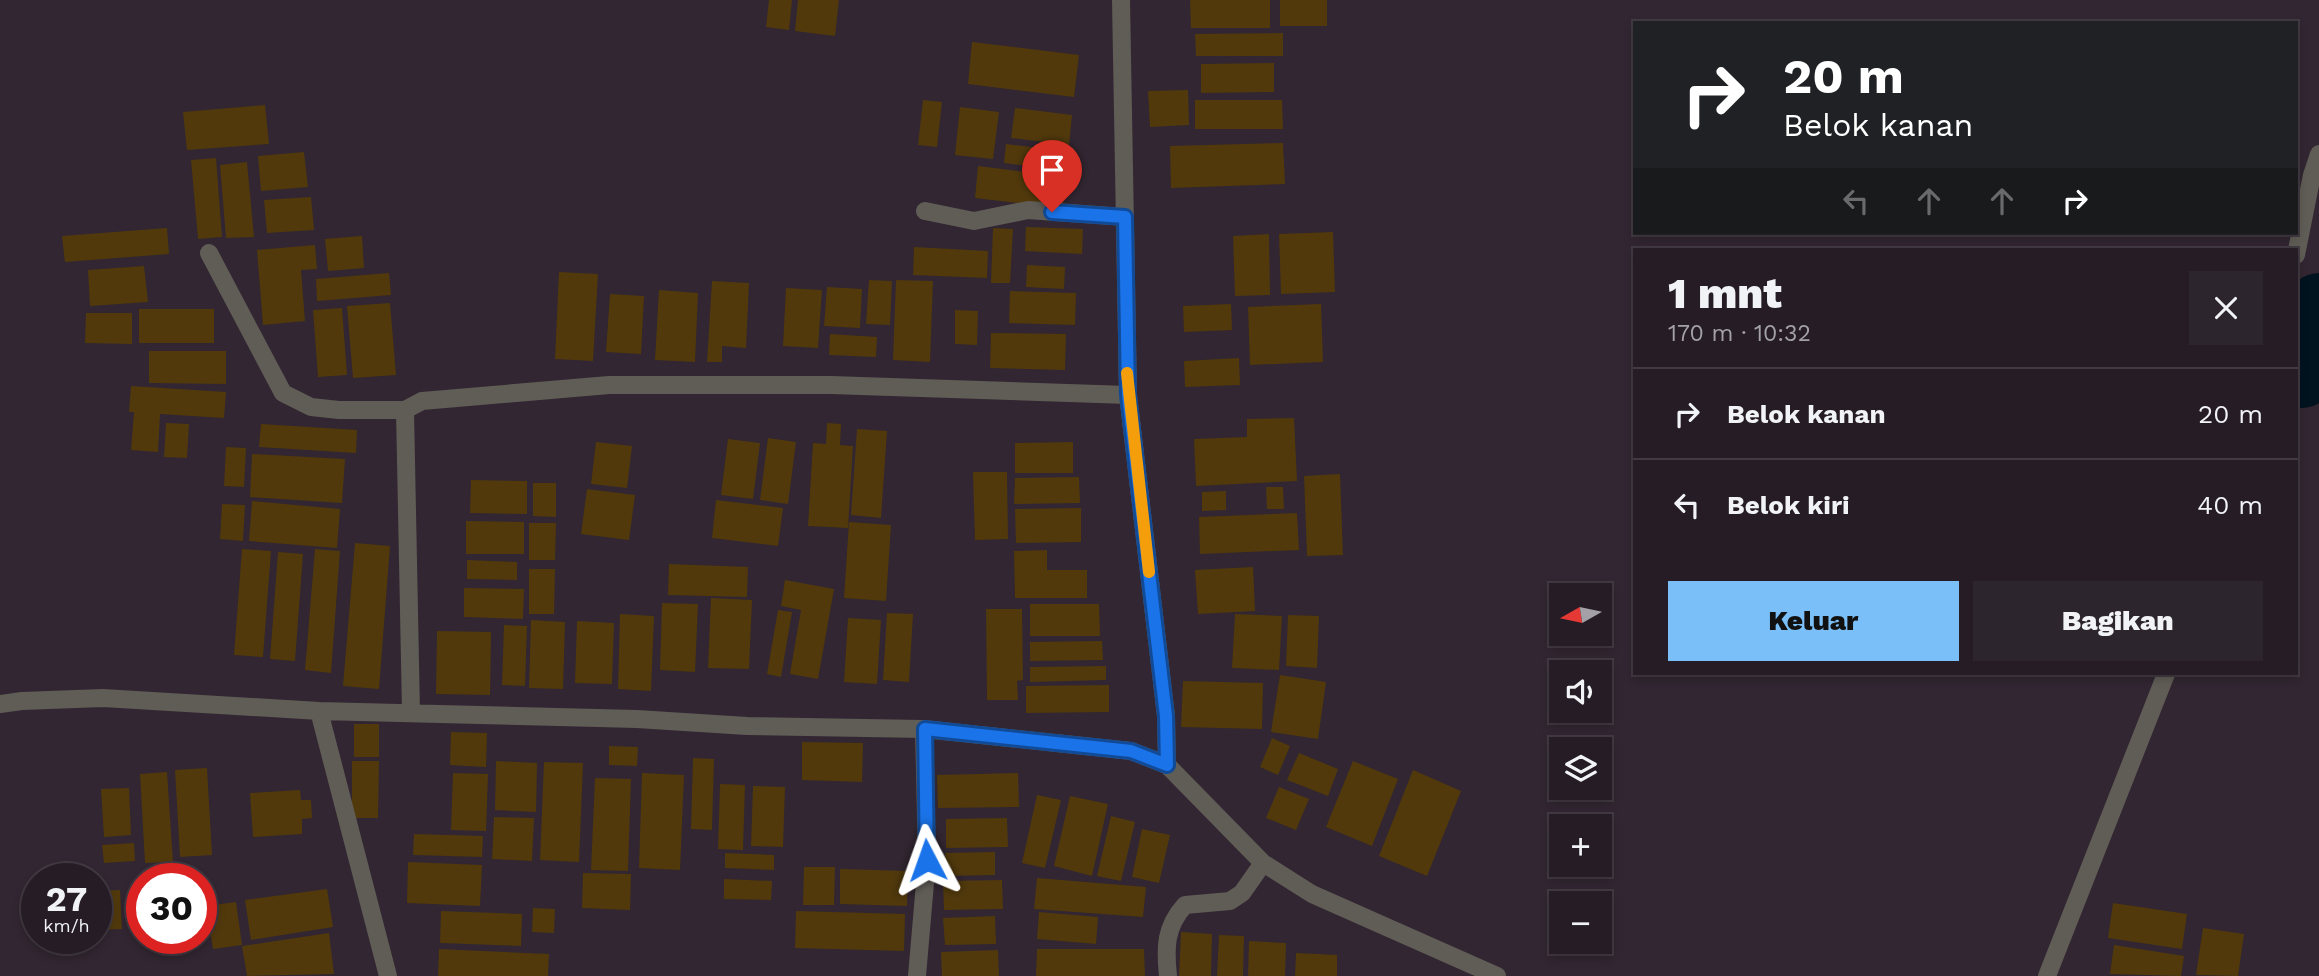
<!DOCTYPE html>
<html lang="id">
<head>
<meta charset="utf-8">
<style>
  :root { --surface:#251c25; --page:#2d252d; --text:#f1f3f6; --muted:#a3a1a7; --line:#423a42; --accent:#7abff8 }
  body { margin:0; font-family:"Work Sans",sans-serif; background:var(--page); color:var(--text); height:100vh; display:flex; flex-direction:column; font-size:26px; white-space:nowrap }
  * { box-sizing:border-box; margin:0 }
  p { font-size:23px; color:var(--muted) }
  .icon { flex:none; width:38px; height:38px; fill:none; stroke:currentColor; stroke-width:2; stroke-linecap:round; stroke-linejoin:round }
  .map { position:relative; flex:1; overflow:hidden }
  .drawer { position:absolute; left:1633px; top:248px; width:665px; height:427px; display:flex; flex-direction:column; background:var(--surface); border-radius:0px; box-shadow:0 4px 10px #0003,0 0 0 2px var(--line) }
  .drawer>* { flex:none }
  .guide { position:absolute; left:1633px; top:21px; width:665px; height:214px; border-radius:0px; box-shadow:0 4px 10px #0003,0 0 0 2px var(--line); background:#202124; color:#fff; overflow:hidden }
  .needle { width:46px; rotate:261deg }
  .controls { position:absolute; left:1549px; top:583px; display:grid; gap:14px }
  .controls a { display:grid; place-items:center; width:63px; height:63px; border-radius:0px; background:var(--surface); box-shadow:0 4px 10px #0003,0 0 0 2px var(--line); font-size:35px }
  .speed { position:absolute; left:21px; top:863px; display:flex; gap:14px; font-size:35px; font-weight:700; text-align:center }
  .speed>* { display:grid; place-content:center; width:91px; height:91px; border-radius:50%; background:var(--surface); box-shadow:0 4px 10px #0003,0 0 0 2px var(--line); line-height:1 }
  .speed small { font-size:18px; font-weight:400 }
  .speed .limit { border:10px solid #d22; background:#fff; color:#111 }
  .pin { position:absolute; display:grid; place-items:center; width:60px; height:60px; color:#fff; margin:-72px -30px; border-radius:50% 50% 50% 0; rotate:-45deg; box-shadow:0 0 7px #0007 }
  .pin .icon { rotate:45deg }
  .me { position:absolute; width:77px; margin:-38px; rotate:356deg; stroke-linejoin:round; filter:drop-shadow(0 0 5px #0008) }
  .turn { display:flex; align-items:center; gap:24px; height:147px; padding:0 35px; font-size:32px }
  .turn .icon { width:91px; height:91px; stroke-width:2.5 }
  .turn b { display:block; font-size:49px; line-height:60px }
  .lanes { display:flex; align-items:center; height:66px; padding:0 35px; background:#0003; justify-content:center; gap:35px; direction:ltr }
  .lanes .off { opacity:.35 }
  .round { display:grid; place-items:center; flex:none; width:74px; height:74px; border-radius:0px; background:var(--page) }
  .overview { display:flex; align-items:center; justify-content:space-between; height:119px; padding:0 35px }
  h1 { font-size:42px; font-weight:800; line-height:52px }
  .action { display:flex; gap:14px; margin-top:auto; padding:14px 35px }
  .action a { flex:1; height:80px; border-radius:0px; background:var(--accent); color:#111; font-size:28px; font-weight:800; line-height:80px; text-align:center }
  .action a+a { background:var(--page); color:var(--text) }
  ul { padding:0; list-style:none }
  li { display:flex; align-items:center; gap:21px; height:91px; padding:0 35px; border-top:2px solid var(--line) }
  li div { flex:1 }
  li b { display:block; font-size:26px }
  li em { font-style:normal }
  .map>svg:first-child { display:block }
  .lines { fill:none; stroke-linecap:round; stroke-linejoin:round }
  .river { stroke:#00131f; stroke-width:66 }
  .building { fill:#51390c }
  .minor { stroke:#605c56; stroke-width:18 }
  .route-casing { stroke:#114b97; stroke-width:18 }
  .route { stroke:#1a73e8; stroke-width:12 }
  .slow { stroke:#f59e0b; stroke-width:12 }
</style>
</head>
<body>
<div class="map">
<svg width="2319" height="976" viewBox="0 0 2319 976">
  <rect width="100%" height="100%" fill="#312631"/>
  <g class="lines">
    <path class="river" d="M2302,375L2319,306"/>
  </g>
  <path class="building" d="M769,0H792L789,30L766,27Z
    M798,0H839L835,36L795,31Z
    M1190,0H1270V28H1191Z
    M1280,0H1327V26H1280Z
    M1283,33V56H1196L1195,34Z
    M972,42L1079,55L1074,97L968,84Z
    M1274,63V92L1201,93V64Z
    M1188,90L1189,125L1150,127L1148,91Z
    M923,100L942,102L937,147L918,145Z
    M1195,100H1282L1283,129H1195Z
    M265,105L269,144L187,150L183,112Z
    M960,107L999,112L993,159L955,155Z
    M1015,108L1072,115L1069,145L1011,138Z
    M1283,143L1285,184L1171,188L1170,146Z
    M1006,144L1066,151L1063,170L1004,163Z
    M304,152L308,187L261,191L258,156Z
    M216,158L222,237L198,239L191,160Z
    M247,162L254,237L226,238L220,165Z
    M978,166L1066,177L1063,208L975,198Z
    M311,197L314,230L267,233L264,200Z
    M1026,227L1083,229L1082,254L1025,251Z
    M167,228L169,254L65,262L62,236Z
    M993,228L1013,229L1010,283H991Z
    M1333,232L1335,292L1281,294L1279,234Z
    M1269,234L1270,295L1235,296L1233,236Z
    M362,236L364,268L328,271L325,239Z
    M315,245L317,269L301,270L305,321L263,325L257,250Z
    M914,247L988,251L987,278L913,275Z
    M1027,265L1065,267L1064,289L1026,287Z
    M144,266L148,302L90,306L88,270Z
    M559,272L598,274L593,361L555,359Z
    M389,273L391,295L317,301L316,279Z
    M869,280L892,281L890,325L866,324Z
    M896,280L933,281L930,362L893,360Z
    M712,281L749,283L746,348L722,346V362H707Z
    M827,287L862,289L860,328L824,326Z
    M786,288L822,290L818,348L783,346Z
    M659,290L698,293L695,362L655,360Z
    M1010,291L1076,293L1075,325L1009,323Z
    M610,294L644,296L641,354L606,352Z
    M390,303L396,375L353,378L347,306Z
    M1231,304L1232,330L1184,332L1183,306Z
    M1321,304L1323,362L1250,365L1248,307Z
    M342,308L347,375L318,377L313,310Z
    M139,309H214V343H139Z
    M955,310L978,311L977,345L955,344Z
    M86,313H132V344L85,343Z
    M991,333L1066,334L1065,370L990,368Z
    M830,334L877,337L876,357L829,355Z
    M149,351H226V384L149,383Z
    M1239,358L1240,385L1185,387L1184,361Z
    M131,386L226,392L224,418L160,414L158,452L131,450L134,412H129Z
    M1294,418L1297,481L1196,486L1194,439L1247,437V419Z
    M166,423L189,424L187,458L164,457Z
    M827,423L841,424L840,445L853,446L848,528L808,526L813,443L826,444Z
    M261,424L357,430L356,453L259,447Z
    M857,429L887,431L881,518L851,515Z
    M768,438L796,442L788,504L760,500Z
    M728,439L760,443L753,499L721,495Z
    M596,442L632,446L627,488L591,484Z
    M1073,442V473H1015V443Z
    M226,447L246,448L244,487L224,486Z
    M252,454L345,459L342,503L250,497Z
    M973,472H1007L1008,539L975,540Z
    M1340,474L1343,555L1307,556L1304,476Z
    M1079,477L1080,503L1014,504L1015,478Z
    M471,480L527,481V514L470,513Z
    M533,483H556V517L533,516Z
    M1266,487H1283L1284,509H1267Z
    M587,489L635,495L629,540L581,534Z
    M1226,491V510L1202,511V492Z
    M716,500L783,508L778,546L712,538Z
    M252,501L340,509L337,548L249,541Z
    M222,504L245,505L243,541L220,539Z
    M1081,508V542L1016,543L1015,509Z
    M1297,513L1299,550L1200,554L1199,517Z
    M466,521L524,522V554H466Z
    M849,522L891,525L886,601L844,598Z
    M529,523H556L555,560H529Z
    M355,543L390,546L379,689L343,686Z
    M242,549L271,551L263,657L234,655Z
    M315,549L340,551L331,673L305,670Z
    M1047,550V570H1087V598H1015L1014,551Z
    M278,552L303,554L295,661L270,659Z
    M467,560L517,562V580L467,579Z
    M669,564L748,567L747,597L668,595Z
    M1253,567L1255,611L1198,614L1195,570Z
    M529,569H555L554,614H529Z
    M785,580L834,589L818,679L790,674L801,610L781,606Z
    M464,588L524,589L523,619L464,617Z
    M711,598L752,600L749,669L708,668Z
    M662,603L698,604L695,672L660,670Z
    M1030,604H1099L1100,636H1030Z
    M986,609H1022L1023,680L1017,681L1018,700H987Z
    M778,610L792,612L781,677L767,674Z
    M887,613L913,614L909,682L883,680Z
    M620,614L654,616L651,691L618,689Z
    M1235,614L1282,616L1279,670L1232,668Z
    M1288,615L1319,616L1317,668L1286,666Z
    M848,618L881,620L877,684L844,682Z
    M531,620L565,622L563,689L529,688Z
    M577,621L614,623L612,684L575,683Z
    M504,625L527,626L525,686L502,685Z
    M437,631L491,632L490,695L436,694Z
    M1102,641L1103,660L1030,661V642Z
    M1106,666V680L1030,682V667Z
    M1280,675L1326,682L1318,739L1271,732Z
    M1183,681L1263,683L1262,729L1181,727Z
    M1109,685V712L1026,713V686Z
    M354,724H379V757H354Z
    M451,732L487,733L486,767L450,765Z
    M1272,738L1290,746L1278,775L1260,767Z
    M802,742L863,743L862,782L802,780Z
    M609,746L638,747L637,766L609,765Z
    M1299,753L1338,769L1328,796L1287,780Z
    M693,758L714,759L712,830L691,829Z
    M352,761H379L378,818H352Z
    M496,761L537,763L536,812L495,810Z
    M1353,761L1398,779L1372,846L1326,827Z
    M544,762L583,763L579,862L540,860Z
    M207,768L212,855L180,857L175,770Z
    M1413,770L1461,791L1427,876L1379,856Z
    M167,772L173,862L145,863L140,774Z
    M453,773L488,774L486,831L451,830Z
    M642,773L684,775L680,870L639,868Z
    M1018,773L1019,807L938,808L937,775Z
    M595,778L631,779L628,871L591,870Z
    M720,784L745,785L743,850L718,849Z
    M753,786L785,787L783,847L751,846Z
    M1279,787L1309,799L1296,830L1266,818Z
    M129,788L131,835L104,837L101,789Z
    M300,790L301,800H311L312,818L302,819V834L253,837L250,793Z
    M1037,795L1061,800L1045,868L1022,863Z
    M1070,796L1108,804L1092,876L1054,866Z
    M1111,816L1135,822L1121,881L1097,876Z
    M494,817L534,818L532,861L492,859Z
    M1007,818L1008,847L946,848V819Z
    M1142,829L1170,835L1159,883L1132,877Z
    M414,834L483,836L482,857L413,855Z
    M134,843L135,861L104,863L102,845Z
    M995,852V875L945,876V853Z
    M725,853L774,855V870L725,868Z
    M408,862L482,865L480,906L407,903Z
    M804,867H835L834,905H803Z
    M840,869L908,871L907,906L840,904Z
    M583,873L631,874L630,910L582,908Z
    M1037,878L1146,887L1143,917L1034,909Z
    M724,879L772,881L771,900L724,899Z
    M1002,880L1003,909L944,910L943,881Z
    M327,889L333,927L251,940L245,900Z
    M120,890L122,929L96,930V891Z
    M236,902L242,945L213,949L206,906Z
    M2113,903L2187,914L2182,949L2108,938Z
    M533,908L555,909L554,933L532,932Z
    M441,911L522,914L521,946L440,943Z
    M796,911L905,914L904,951L795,948Z
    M1039,912L1098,917L1096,944L1037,939Z
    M995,916L996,944L945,945L943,918Z
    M2203,928L2244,934L2238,976L2196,975Z
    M1181,932L1212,934L1211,976H1179Z
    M329,933L334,974L247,976L242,946Z
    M1219,935L1244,936L1243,976H1217Z
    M1249,941L1286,943L1285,976H1248Z
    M2114,945L2184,956L2181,976L2110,974Z
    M439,949L549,954L548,976H438Z
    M1037,949H1144L1145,976H1036Z
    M998,950L999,976H942L941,952Z
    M1296,953L1337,955V976H1295Z"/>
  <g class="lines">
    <path class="minor" d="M925,211L974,221L1028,210L1125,217
      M209,253L283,393L311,407L339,410H405L422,401L609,385H831L1128,395
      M2296,255L2312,175L2319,154
      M405,410L411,712
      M0,704L22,701L103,698L319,711L637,719L747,726L924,729L1131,751L1167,765L1166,716L1128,395L1121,0
      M319,711L388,976
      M1167,765L1263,863L1312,894L1497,976
      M917,976L927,860L924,729
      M1168,976C1165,948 1165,927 1185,905L1230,901L1242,893L1263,863
      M2047,976L2166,674"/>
  </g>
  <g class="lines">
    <defs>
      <path id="route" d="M927,860L925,729L1131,751L1167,765L1166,716L1128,395L1125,217L1052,212"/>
    </defs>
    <use href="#route" class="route-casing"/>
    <use href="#route" class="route"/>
    <path class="slow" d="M1127,373L1149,572"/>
  </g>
</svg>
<div class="controls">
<a><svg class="needle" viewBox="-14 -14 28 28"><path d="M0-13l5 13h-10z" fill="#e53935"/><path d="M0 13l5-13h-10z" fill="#a3a1a7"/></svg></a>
<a><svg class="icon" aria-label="sound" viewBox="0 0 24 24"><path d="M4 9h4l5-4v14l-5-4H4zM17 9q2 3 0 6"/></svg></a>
<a><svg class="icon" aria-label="layers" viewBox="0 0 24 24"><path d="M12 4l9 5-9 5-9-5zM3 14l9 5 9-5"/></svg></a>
<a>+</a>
<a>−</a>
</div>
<div class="speed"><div>27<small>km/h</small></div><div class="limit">30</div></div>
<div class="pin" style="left:1052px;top:212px;background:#d93025"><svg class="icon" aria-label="arrive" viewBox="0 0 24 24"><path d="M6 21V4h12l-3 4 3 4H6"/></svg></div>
<svg class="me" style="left:927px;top:860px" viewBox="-20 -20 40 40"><path d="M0-17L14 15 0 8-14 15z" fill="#1a73e8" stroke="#fff" stroke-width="4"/></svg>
<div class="guide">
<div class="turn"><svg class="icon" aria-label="right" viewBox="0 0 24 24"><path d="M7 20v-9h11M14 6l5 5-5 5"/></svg><div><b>20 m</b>Belok kanan</div></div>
<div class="lanes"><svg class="icon off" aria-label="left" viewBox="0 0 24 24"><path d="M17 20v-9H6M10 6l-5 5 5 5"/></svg><svg class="icon off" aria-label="ahead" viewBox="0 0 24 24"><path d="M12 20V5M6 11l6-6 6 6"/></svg><svg class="icon off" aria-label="ahead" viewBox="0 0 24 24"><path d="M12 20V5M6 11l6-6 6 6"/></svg><svg class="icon" aria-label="right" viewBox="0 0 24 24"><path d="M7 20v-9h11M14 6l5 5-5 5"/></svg></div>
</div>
<section class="drawer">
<div class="overview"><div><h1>1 mnt</h1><p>170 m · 10:32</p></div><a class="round"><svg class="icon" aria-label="close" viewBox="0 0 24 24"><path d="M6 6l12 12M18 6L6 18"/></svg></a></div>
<ul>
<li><svg class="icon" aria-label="right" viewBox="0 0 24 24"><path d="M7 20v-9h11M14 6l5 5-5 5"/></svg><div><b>Belok kanan</b></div><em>20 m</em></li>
<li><svg class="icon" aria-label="left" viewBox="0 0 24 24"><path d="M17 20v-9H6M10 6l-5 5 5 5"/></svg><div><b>Belok kiri</b></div><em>40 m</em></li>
</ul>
<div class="action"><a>Keluar</a><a>Bagikan</a></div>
</section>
</div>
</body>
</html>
